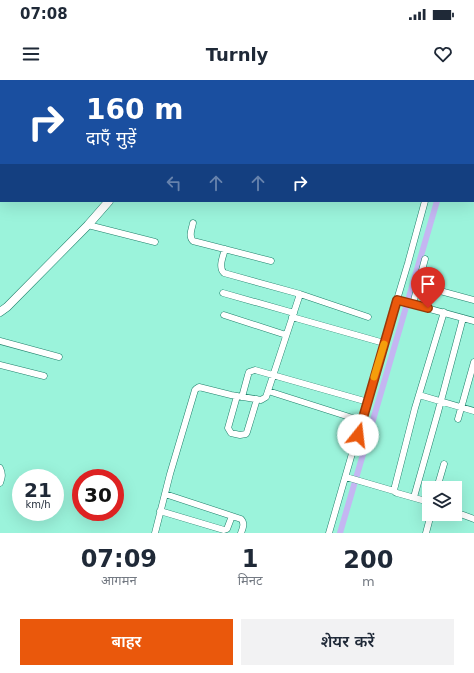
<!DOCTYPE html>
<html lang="hi">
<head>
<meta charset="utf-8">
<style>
  :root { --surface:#fff; --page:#f2f2f3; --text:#1f2937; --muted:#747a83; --accent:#ea580c }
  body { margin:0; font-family:"DejaVu Sans","Noto Sans Devanagari",sans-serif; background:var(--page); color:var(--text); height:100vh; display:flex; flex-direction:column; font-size:15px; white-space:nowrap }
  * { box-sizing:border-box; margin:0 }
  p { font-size:13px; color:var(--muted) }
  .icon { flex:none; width:22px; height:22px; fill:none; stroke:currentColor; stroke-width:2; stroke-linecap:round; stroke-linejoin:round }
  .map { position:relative; height:453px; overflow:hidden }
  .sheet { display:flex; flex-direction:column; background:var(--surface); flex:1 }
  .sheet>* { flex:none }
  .top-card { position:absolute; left:0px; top:0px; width:474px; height:122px; box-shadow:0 4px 16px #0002; background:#1a4fa0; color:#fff; overflow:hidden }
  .fabs { position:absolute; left:422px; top:401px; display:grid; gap:8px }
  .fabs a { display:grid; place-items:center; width:40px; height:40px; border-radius:0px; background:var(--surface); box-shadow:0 4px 16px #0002; font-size:20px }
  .speed { position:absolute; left:12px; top:389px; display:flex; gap:8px; font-size:20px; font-weight:700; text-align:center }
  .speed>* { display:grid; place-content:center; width:52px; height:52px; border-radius:50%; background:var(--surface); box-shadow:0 4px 16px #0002; line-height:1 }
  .speed small { font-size:10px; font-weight:400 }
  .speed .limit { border:6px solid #d22; background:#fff; color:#111 }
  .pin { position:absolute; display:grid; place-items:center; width:34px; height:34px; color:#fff; margin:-41px -17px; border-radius:50% 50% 50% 0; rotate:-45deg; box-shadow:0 0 4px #0007 }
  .pin .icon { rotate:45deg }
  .me { position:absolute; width:44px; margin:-22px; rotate:16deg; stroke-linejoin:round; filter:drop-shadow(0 0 3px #0008) }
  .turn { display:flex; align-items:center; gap:14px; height:84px; padding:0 20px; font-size:18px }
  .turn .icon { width:52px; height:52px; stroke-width:2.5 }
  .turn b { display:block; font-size:28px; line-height:34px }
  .lanes { display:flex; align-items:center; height:38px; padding:0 20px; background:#0003; justify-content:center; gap:20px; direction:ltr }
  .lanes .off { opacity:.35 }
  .eta { display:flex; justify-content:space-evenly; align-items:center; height:68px; text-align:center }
  .eta b { font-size:24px; font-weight:600; line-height:28px }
  .button { display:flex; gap:8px; margin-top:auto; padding:8px 20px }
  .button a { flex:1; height:46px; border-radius:0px; background:var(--accent); color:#fff; font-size:16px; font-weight:600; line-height:46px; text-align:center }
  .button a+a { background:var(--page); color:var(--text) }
  .status { display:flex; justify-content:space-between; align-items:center; height:28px; padding:0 20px; background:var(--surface); direction:ltr }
  .status svg { height:11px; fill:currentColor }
  header { display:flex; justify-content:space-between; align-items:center; height:52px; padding:0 20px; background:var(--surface); font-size:18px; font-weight:600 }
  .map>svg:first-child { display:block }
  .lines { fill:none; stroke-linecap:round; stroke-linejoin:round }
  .canal { stroke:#c4b6f2; stroke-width:6 }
  .street-casing { stroke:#20806b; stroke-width:7 }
  .secondary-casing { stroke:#20806b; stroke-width:9 }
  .street { stroke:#fff; stroke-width:6 }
  .secondary { stroke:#fff; stroke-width:8 }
  .route-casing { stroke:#983908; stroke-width:10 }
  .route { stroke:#ea580c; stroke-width:7 }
  .slow { stroke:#f59e0b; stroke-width:7 }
</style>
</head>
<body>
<div class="status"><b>07:08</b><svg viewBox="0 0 49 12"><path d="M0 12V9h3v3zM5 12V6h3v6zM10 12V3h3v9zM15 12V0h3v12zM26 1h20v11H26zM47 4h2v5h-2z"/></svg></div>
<header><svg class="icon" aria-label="menu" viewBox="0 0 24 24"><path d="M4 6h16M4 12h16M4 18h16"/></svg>Turnly<svg class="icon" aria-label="heart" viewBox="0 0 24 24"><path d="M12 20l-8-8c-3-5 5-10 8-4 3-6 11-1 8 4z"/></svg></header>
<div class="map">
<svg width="474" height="453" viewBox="0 0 474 453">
  <rect width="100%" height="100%" fill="#9bf3db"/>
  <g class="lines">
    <path class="canal" d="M469,1V0
      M473,53H474
      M0,82H1
      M340,453L437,121"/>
    <defs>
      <path id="street" d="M35,1L36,0
        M431,1V0
        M0,29H1
        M0,98H1
        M193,143C192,149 188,156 193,161L271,181
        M88,145L155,162
        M225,169C223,177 218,187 224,193L300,214L368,237
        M418,205L474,220
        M223,213L294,233
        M397,220L474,241
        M413,224L425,179
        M224,235L286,255
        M292,237L384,263
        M0,261L59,277
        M0,285L44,296
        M268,311L362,341
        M419,315L474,331
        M237,316L228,348L231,353L240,355L246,354L247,352L257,319
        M242,317L248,295L249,292L255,290L368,322
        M458,339L474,282
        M0,388C3,394 2,397 0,403
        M346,397L394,411
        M437,408L444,384
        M165,414L241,439C245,443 243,448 241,453
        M414,417L438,332L463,238
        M429,422L397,413L395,412L394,410L415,328L444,232
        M160,431L224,450L227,449L232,436
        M455,432L474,439
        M155,453L170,394L195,310L196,309L199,307L231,315L261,320L266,317L300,214
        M329,453L384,263L408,183L425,121
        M426,453L431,434"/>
      <path id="secondary" d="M473,41H474
        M473,66H474
        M0,70H1
        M0,232L7,227L88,145L109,121"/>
    </defs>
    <use href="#street" class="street-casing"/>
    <use href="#secondary" class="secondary-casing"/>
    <use href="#street" class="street"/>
    <use href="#secondary" class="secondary"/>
  </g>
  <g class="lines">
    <defs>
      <path id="route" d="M358,355L397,220L428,228"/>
    </defs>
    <use href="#route" class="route-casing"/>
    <use href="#route" class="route"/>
    <path class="slow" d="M374,297L384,264"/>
  </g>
</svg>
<div class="fabs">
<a><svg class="icon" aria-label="layers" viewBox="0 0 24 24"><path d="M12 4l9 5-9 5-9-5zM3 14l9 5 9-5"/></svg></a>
</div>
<div class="speed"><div>21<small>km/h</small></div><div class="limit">30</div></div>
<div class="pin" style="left:428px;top:228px;background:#d93025"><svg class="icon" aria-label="arrive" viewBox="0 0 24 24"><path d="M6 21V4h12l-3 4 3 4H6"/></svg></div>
<svg class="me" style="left:358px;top:355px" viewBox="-20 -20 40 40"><circle r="19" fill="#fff"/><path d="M0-13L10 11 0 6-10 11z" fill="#ea580c"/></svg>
<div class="top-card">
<div class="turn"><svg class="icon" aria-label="right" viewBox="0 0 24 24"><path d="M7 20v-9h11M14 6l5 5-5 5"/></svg><div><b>160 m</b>दाएँ मुड़ें</div></div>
<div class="lanes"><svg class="icon off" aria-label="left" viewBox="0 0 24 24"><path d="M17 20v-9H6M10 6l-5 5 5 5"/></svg><svg class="icon off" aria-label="ahead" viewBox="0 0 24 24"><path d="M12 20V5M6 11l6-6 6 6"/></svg><svg class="icon off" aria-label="ahead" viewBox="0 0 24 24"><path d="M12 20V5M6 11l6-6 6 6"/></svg><svg class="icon" aria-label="right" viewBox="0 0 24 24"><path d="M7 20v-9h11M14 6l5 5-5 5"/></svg></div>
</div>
</div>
<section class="sheet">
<div class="eta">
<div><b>07:09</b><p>आगमन</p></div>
<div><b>1</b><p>मिनट</p></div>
<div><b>200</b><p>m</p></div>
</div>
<div class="button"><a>बाहर</a><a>शेयर करें</a></div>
</section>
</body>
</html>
